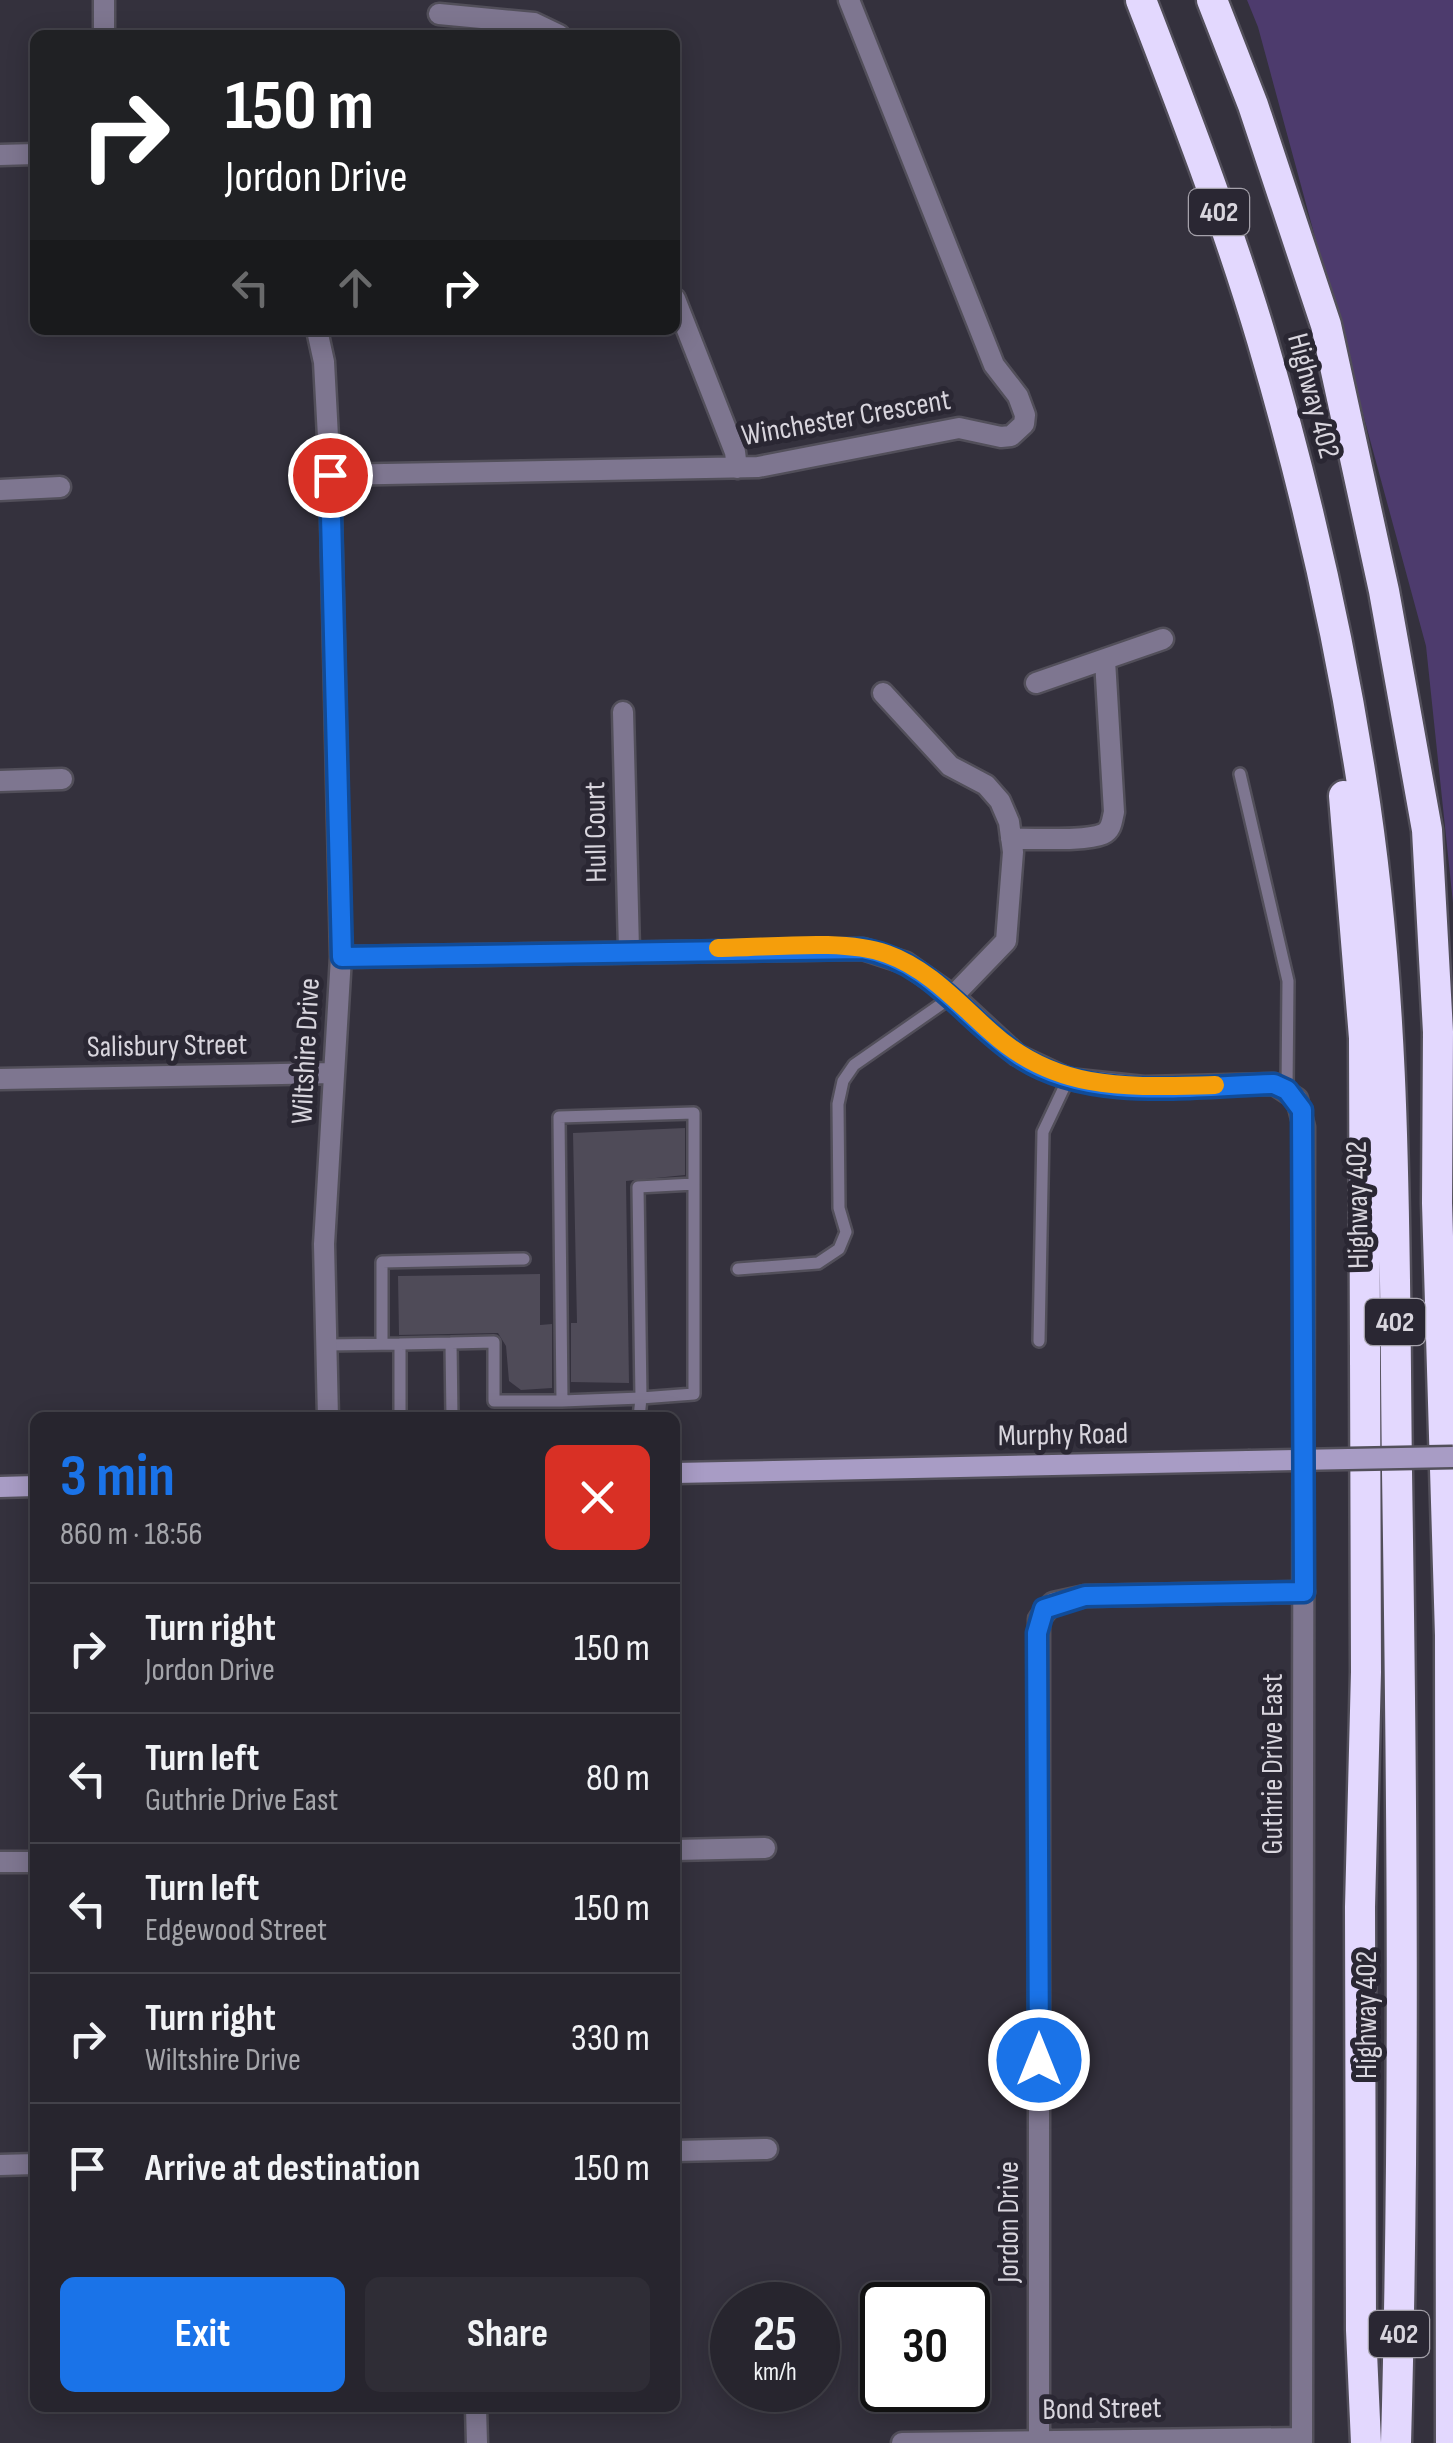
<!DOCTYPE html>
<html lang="en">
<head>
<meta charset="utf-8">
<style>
  :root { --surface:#27252e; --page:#2f2d36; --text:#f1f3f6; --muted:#a4a5aa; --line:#43424a; --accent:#1a73e8 }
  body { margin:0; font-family:"Sofia Sans Condensed",sans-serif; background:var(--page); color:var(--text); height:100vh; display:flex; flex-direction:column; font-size:38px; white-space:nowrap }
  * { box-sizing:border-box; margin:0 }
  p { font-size:32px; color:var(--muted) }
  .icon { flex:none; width:55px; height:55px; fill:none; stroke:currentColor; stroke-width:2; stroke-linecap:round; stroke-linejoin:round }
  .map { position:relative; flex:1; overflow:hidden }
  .drawer { position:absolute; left:30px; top:1412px; width:650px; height:1000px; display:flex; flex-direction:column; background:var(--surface); border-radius:15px; box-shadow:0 5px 25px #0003,0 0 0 2px var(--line) }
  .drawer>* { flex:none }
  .hud { position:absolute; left:30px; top:30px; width:650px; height:305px; border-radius:15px; box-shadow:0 5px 25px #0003,0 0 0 2px var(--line); background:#202124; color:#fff; overflow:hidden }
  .speed { position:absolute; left:710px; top:2282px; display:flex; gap:20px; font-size:50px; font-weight:700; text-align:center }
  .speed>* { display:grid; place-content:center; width:130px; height:130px; border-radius:50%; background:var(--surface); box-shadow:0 5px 25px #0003,0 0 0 2px var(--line); line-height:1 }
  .speed small { font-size:25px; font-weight:400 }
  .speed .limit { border:5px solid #111; border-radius:15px; background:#fff; color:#111 }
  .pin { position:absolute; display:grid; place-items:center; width:85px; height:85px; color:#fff; margin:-42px; border:5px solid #fff; border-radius:50%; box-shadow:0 2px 10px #0007 }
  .me { position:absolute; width:110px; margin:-55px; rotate:0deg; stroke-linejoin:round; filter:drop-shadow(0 0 8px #0008) }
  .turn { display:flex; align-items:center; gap:35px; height:210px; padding:0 30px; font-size:45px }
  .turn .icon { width:130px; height:130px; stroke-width:2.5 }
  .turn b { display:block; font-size:70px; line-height:85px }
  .lanes { display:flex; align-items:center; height:95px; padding:0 30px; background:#0003; justify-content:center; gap:50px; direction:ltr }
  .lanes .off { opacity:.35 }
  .round { display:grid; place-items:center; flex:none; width:105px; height:105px; border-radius:15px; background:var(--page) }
  .summary { display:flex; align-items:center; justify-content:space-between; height:170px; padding:0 30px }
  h1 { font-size:60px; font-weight:700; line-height:75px; color:var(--accent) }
  .cta { display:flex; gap:20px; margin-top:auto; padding:20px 30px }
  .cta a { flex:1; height:115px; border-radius:15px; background:var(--accent); color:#fff; font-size:40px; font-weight:700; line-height:115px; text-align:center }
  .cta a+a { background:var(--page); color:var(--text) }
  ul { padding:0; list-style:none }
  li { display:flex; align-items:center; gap:30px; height:130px; padding:0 30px; border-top:2px solid var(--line) }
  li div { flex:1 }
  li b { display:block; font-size:38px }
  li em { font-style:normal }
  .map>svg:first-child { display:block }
  .green { fill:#4d3b6d }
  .building { fill:#4f4b58 }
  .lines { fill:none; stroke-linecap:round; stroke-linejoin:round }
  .lane-casing { stroke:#524f5a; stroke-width:16 }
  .street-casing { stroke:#524f5a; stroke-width:25 }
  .secondary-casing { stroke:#524f5a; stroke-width:25 }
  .highway-casing { stroke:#524f5a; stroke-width:35 }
  .lane { stroke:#7e7690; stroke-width:11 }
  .street { stroke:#7e7690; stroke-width:20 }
  .secondary { stroke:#a89cc5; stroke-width:20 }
  .highway { stroke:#e3d8fe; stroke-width:30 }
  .secondary-bridge-casing { stroke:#524f5a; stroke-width:25; stroke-linecap:butt }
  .secondary-bridge { stroke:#a89cc5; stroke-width:20 }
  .route-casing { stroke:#114b97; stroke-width:25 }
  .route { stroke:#1a73e8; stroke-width:18 }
  .slow { stroke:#f59e0b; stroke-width:18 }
  .labels { text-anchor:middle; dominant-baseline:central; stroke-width:10; stroke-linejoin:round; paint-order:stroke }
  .shield { fill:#2a2733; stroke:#a4a1aa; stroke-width:2.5 }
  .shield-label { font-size:28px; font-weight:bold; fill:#d8d5dd }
  .street-label { font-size:30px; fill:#d8d5dd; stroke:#2a2733 }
</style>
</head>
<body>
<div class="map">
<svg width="1453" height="2443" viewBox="0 0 1453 2443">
  <rect width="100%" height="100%" fill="#34313d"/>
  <path class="green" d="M1247,0H1453V903L1426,646L1258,27Z"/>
  <path class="building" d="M685,1128V1175L626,1181L629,1383L571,1382V1323H577L573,1133Z
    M540,1274V1325L552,1324V1388L521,1390L509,1381L506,1346L498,1333L399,1335L398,1276Z"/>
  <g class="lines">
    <defs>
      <path id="lane" d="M1240,774L1288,981L1287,1090
        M738,1269L818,1263L839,1249L846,1232L839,1208L838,1104L843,1081L854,1065L953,996
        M1039,1341L1043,1132L1068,1079
        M382,1344V1262L524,1259
        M326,1345L400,1344
        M562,1401L641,1398L638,1187L694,1184
        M400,1418V1344L451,1343
        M452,1418L451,1343L494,1342V1401H562L559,1117L694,1113V1394L641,1398L639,1418"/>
      <path id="street" d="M104,0V35
        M439,14L534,23L559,35
        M0,155L35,154
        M675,299L735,452L737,468
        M317,330L324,362L330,475L341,957L324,1244L328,1418
        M330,475L758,467L959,428L1001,437L1011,436L1024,424L1025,415L1018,396L994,365L849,0
        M0,490L60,487
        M1036,683L1163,639
        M883,693L950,766L986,785L1000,801L1009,822L1013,852L1006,941L953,996
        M623,712L629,950
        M0,781L62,779
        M1011,839C1034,838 1084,842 1103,834C1112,830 1112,820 1114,812L1105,660
        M341,957L863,949L906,963L953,996L1017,1055L1068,1079L1144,1087L1274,1084L1297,1099L1304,1127L1302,2443
        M0,1079L334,1073
        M675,1850L765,1848
        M0,1862H35
        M675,2151L767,2149
        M0,2165L35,2164
        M476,2408L477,2443
        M1039,2440V1619L1053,1603L1085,1596L1304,1592
        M902,2443L1302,2438"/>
      <path id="secondary" d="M675,1473L1248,1461
        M0,1487L35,1486"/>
      <path id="highway" d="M1141,0C1184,112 1228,225 1262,340C1304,483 1338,630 1361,777C1398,1007 1394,1240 1397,1472C1402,1796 1405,2119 1396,2443
        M1212,0L1253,105L1326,325L1384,591L1427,830L1438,1032L1437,1203L1450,1635L1451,2443
        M1344,796L1364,1038L1366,1672L1360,1907L1361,2330L1366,2443"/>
    </defs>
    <use href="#lane" class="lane-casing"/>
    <use href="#street" class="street-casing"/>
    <use href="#secondary" class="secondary-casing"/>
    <use href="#highway" class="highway-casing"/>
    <use href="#lane" class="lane"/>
    <use href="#street" class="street"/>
    <use href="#secondary" class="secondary"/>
    <use href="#highway" class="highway"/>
    <defs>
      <path id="secondary-bridge" d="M1248,1461L1453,1457"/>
    </defs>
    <use href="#secondary-bridge" class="secondary-bridge-casing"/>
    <use href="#secondary-bridge" class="secondary-bridge"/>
  </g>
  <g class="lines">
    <defs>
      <path id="route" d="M330,475L342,957L862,949C931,961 964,1019 1019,1056C1089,1103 1193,1086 1274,1084L1287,1090L1302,1110L1304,1592L1085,1596L1044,1609L1037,1633L1039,2060"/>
    </defs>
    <use href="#route" class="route-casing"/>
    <use href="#route" class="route"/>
    <path class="slow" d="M718,948C767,948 842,938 887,954C929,969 959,1004 991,1032C1058,1093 1130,1087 1215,1085"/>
  </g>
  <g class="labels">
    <g class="shield">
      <rect x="1189" y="189" width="60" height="46" rx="8"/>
      <rect x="1365" y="1299" width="60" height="46" rx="8"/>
      <rect x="1369" y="2311" width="60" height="46" rx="8"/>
    </g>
    <g class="shield-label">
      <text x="1219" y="212">402</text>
      <text x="1395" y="1322">402</text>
      <text x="1399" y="2334">402</text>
    </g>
    <g class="street-label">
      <text transform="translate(1313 396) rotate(75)">Highway 402</text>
      <text transform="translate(846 418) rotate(-10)">Winchester Crescent</text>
      <text transform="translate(596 832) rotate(-91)">Hull Court</text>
      <text transform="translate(167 1046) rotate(-1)">Salisbury Street</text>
      <text transform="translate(306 1051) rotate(-87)">Wiltshire Drive</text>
      <text transform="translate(1358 1205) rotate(-91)">Highway 402</text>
      <text transform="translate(1063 1435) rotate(-1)">Murphy Road</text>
      <text transform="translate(1273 1764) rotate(-90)">Guthrie Drive East</text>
      <text transform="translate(1367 2015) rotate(-90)">Highway 402</text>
      <text transform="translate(1009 2222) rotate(-90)">Jordon Drive</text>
      <text transform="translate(1102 2409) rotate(-1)">Bond Street</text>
    </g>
  </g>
</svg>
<div class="speed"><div>25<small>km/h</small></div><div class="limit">30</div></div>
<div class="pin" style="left:330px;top:475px;background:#d93025"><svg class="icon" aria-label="arrive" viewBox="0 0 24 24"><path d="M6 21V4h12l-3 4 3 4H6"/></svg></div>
<svg class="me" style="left:1039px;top:2060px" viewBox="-20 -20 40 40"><circle r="17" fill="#1a73e8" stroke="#fff" stroke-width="3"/><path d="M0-11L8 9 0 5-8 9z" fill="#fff"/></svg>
<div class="hud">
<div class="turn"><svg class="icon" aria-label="right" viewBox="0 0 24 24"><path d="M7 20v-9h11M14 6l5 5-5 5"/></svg><div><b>150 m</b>Jordon Drive</div></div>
<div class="lanes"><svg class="icon off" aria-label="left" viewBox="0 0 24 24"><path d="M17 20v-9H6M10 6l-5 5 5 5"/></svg><svg class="icon off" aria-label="ahead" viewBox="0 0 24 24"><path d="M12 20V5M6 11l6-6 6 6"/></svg><svg class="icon" aria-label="right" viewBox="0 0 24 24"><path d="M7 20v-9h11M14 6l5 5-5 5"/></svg></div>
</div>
<section class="drawer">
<div class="summary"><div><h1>3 min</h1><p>860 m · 18:56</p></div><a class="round" style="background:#d93025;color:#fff"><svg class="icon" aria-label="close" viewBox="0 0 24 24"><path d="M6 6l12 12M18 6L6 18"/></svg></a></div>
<ul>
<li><svg class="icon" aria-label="right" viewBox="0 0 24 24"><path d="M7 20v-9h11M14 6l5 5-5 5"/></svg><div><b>Turn right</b><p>Jordon Drive</p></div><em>150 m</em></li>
<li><svg class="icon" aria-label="left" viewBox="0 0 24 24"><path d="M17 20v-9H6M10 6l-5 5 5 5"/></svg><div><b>Turn left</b><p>Guthrie Drive East</p></div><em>80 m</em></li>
<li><svg class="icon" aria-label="left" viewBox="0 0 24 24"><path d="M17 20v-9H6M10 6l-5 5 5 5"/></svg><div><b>Turn left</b><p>Edgewood Street</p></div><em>150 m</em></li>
<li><svg class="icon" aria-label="right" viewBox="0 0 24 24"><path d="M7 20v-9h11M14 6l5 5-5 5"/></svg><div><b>Turn right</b><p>Wiltshire Drive</p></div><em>330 m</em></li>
<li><svg class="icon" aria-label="arrive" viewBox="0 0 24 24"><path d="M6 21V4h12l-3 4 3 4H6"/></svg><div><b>Arrive at destination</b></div><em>150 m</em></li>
</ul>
<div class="cta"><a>Exit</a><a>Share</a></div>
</section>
</div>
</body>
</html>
